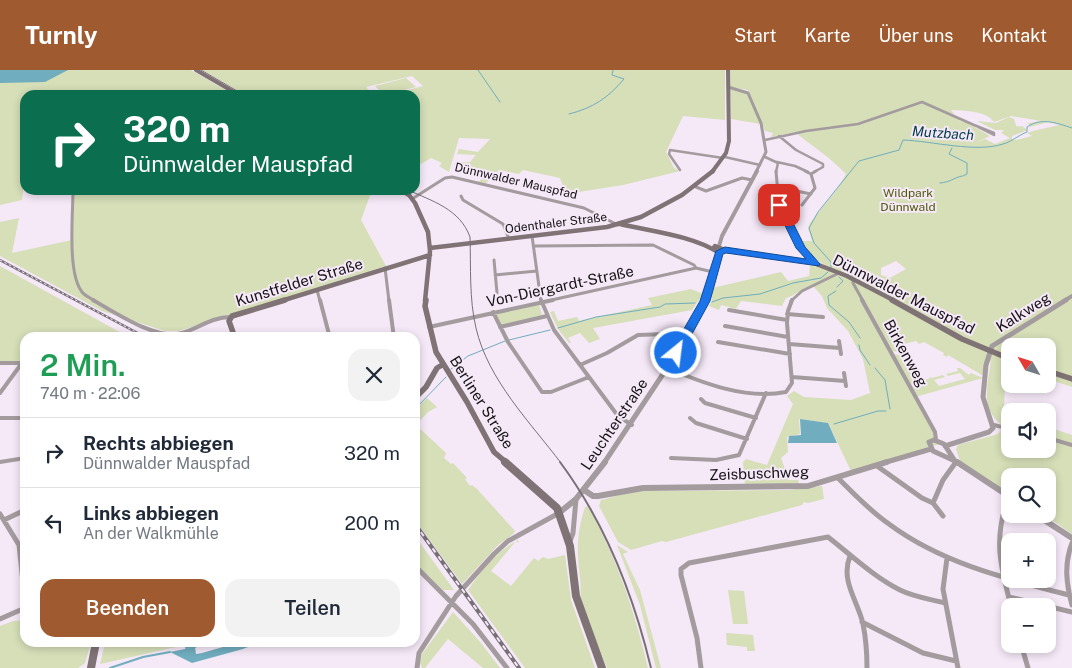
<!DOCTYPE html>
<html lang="de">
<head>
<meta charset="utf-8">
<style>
  :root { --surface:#fff; --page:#f2f2f3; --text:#1f2937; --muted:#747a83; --line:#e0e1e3; --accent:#a05a2f }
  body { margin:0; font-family:"Public Sans",sans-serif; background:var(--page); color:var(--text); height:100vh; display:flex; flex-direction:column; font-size:19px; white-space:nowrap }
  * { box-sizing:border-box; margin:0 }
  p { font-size:16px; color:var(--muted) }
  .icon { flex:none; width:28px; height:28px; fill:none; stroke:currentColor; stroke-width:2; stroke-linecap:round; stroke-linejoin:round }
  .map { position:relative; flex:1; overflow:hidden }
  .sheet { position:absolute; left:20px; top:262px; width:400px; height:315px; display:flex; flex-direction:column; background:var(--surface); border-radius:15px; box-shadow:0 2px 8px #0003 }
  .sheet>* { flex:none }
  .banner { position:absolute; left:20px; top:20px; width:400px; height:105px; border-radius:15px; box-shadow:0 2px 8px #0003; background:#0b6e4f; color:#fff; overflow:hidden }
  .needle { width:32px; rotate:309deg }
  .controls { position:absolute; left:1001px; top:268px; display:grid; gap:10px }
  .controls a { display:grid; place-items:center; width:55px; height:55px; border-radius:10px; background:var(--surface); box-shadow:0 2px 8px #0003; font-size:25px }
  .pin { position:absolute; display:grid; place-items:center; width:42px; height:42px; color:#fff; margin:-21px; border-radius:10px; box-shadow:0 2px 8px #0006 }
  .me { position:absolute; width:55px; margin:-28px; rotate:29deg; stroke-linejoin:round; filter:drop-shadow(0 0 4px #0008) }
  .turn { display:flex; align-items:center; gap:18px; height:105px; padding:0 20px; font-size:22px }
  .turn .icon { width:65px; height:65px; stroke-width:2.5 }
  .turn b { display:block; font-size:35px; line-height:42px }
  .round { display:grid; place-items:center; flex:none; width:52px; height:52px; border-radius:15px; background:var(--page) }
  .head { display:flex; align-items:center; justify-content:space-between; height:85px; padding:0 20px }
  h1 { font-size:30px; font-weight:600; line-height:38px; color:#1e9e55 }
  .cta { display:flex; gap:10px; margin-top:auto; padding:10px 20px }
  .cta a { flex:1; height:58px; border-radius:15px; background:var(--accent); color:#fff; font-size:20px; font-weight:600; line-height:58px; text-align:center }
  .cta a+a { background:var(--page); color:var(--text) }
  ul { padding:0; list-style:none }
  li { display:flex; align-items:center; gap:15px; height:70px; padding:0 20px; border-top:1px solid var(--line) }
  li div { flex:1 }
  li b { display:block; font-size:19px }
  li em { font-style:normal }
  header { display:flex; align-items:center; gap:30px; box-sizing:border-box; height:70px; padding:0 25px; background:var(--accent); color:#fff }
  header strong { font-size:24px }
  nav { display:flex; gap:28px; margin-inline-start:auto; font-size:18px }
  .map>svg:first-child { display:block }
  .green { fill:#d6dfb8; fill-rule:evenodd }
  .water { fill:#70adbe }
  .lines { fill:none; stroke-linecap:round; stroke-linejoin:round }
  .stream-far1 { stroke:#70adbe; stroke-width:1 }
  .stream { stroke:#70adbe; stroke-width:2 }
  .minor-far3 { stroke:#a39b9d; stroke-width:2.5 }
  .minor-far2 { stroke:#a39b9d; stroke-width:3 }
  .minor-far1 { stroke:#a39b9d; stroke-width:4 }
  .minor { stroke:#a39b9d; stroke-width:5 }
  .tertiary-far3 { stroke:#a39b9d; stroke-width:3 }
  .tertiary-far2 { stroke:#a39b9d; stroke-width:4 }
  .tertiary-far1 { stroke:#a39b9d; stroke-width:5 }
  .tertiary { stroke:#a39b9d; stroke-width:6 }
  .secondary-far3 { stroke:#807376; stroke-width:4 }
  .secondary-far2 { stroke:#807376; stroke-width:4.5 }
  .secondary-far1 { stroke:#807376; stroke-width:5.5 }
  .secondary { stroke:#807376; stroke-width:8 }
  .tram-far1 { stroke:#787079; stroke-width:1 }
  .tram { stroke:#787079; stroke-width:2 }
  .rail-far1-casing { stroke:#787079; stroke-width:2.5 }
  .rail-casing { stroke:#787079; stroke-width:4 }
  .rail-far1 { stroke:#f5e8f7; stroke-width:1; stroke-dasharray:2.5; stroke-linecap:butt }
  .rail { stroke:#f5e8f7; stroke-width:2; stroke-dasharray:5; stroke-linecap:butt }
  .route { fill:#1a73e8; stroke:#114b97 }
  .labels { text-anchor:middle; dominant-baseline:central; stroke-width:4; stroke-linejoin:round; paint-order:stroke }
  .far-street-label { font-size:12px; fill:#161217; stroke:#f5e8f7 }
  .far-park-label { font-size:12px; fill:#4e5a09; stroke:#f5e8f7 }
  .far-water-label { font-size:14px; font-style:italic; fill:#003c49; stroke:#f5e8f7 }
  .street-label { font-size:15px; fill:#161217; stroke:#f5e8f7 }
</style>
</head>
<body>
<header>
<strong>Turnly</strong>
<nav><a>Start</a><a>Karte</a><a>Über uns</a><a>Kontakt</a></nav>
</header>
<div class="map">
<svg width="1072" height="598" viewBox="0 0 1072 598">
  <rect width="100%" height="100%" fill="#f5e8f7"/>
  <path class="green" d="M0,0H191L234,25H25V106L22,130L0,135Z
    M202,0H725V50L683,46L666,82L674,98L680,101L623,115L566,124L560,108L523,100L519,104L499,100L486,113L479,112L486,103L454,98L455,92H470L476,85L457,84L459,79L478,82L490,69L459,68L449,102L439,96L442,93L431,88L421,94L415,90V25H390L423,16L412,6L366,17L374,25H245Z
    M730,0H1072V317L1048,309V276H1010V304L1005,313L1004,337L1010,344V379H1048V357L1072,365V464L1043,444H1048V406H1010V424L960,391L956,379L958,375L998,364L1003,356C979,338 988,315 991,290L982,305L948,285L947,287L943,285L944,283L924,272L919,274L916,271L904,274L906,277L904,283L893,281L894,284L905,286L909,300L924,310L931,308L930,306L932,308L943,305L945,307L934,310L939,316L965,309L960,303L948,306L946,304L958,301L957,298H960L969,305L971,303L983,308L915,327L940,374L851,401L828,353L799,349L800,364L787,367L788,382L781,388L789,410H798L799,414L745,415L743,392L746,389L767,395L793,334L787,326L794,321L804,327L851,330L870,323L863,289L848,261L827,238L822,226L812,215C803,218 792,227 786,228L782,236L741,231L736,239L721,235L719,240L709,236L712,230V218L781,202L788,211L809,206L810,195L827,200L830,197C817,192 807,183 800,171H812L808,158L810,153L838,118L846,104C831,88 812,76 795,62L771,67L773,63L765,61L748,20L730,17ZM951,40C963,41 986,40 994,52L1011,46L1041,51L1025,54H1029V57L1049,52L1059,55C1049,58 1037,59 1027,63L1032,66L1016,70L1012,69V66L1028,60L1021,56L1027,57L1016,56L1014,49L1009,47L996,53L977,51L995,60H1004L1001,63L1010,68L995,74L985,69L973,74L990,66L966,52L959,51L961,49L949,43L954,44ZM896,191L906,199L890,208L881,205V198Z
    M406,8L416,17L384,25L375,16Z
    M730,18L747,22L761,54L731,49Z
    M72,120H372L361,150L386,196L179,261H165L102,241L0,186V152L19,148L12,183L72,170Z
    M0,196L125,265L129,267L25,268V291H0Z
    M691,219L703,224L692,240L593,258L600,269L589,273L580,263L568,268L571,273H569L558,259L550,242L554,241L558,251L577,247L579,251L652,235L648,228Z
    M539,234L542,245L502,255L496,244Z
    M427,328L437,337L428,342L416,355L446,383L444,388L451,394L453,393L467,408L465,409L470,416L472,415L477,419L515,461L513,464L498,475L462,514L415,450V334L419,336Z
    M822,416L824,429L808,433L804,432L802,435L666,472L662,471L631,480L618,472L599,436L601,430L635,421L789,420Z
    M588,436C617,489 634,539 648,598H607C598,575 587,552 581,528C580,522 581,516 580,509C577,479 576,466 585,437Z
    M415,466L454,520H443L415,493Z
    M518,470L519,473L516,471L491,501L511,516L534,488L538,491L543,487L548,489L565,485L571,530L595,598H525L468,520C481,501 497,481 518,470Z
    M617,475L628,482L623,484L640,520L661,598H656L640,535Z
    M728,520L744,521L748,554H733Z
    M453,542L481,573L500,598H483L448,569L425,598H422L420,593L422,584Z
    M25,550V572L91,573L85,593L78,598H0V556L13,551Z
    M726,563L753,565L755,581H747V577L727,575Z
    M105,573V572L194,573L100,594Z"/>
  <path class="water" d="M0,0H68L45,12L0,13Z
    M800,349L828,353L837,373H788L789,366L801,365Z
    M237,573H258L243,579L192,593L170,582L195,577L196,584L202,583Z"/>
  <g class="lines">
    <path class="stream-far1" d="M478,0L500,32
      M569,44C593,38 608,28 624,9L612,5L613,0
      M952,78L949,84L967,93V104L963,106
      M940,113C951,112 953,108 962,106
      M831,198V192L814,173L809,158L818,142L859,91L899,80L903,70C932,71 976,83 1003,74C1011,72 1019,65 1027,62V57C1041,47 1057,53 1072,58
      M837,217L843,211L839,207
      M836,221L828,226L829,235L849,252L860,268
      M712,232L723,228L760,224L793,213L821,208L828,202
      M558,258L596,247L660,237L665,234L695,233
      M509,270L550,260
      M859,275L860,280L870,295
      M875,298L885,310L890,339
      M451,299L468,286L505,271
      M415,339L446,307
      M834,354L878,341H886"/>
    <path class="stream" d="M186,578L195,577L201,572
      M110,598L143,587L170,582"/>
    <path class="minor-far3" d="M974,55L994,63V65Z
      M779,66L796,80L823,94V97L814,102
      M765,70L806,61L858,54L922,32L974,55
      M725,87L760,95
      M765,87L778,93L776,102
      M777,92L795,96L808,102
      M680,100L669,84L670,80L723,88"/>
    <path class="minor-far2" d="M776,101L779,135L801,178L815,194
      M811,104L816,101
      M696,117L706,121L742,108L752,110
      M777,117L811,124
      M73,120C73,144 67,203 82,222C85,226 91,228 95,231
      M461,126L463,130L503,154L509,169
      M412,129L445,108L452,107L584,138L618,155
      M802,135L815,118L811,104L805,101
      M532,166L541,231
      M534,176L653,175L694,195L696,198L713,202
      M494,190L497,223
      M385,198L389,231
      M495,205L537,201
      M853,209V213L863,231
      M317,220L320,231
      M547,231L696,198
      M791,231L802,221L839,203"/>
    <path class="minor-far1" d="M93,230C114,242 157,271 182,263C199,258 212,247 230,247
      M320,230L330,268
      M389,230L394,268
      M541,230L554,260L618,346L632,355
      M862,230L935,362L936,370
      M729,240L787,250
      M493,242L508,272L542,322H551L589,307
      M787,244L823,247
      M725,256L788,267
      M429,257L553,230
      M500,257L547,246
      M839,271L841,284
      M718,272L790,284
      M789,274L840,278
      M0,293H25
      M580,295L607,283L638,265L666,264L684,269
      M667,298C703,313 746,330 786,322L792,313L787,253L788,241L792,230
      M844,303L846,316
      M792,307L845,311
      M0,323L22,293
      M701,329L705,333L756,348
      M0,348H25
      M690,348L696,353L747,369
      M994,355L1010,359
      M1048,368L1072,375
      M671,388L716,390L739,385L766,323
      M0,392L25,388"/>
    <path class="minor" d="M877,396L922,428L933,433L943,446
      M838,408C854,424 870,441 889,454C941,493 1007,509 1069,525
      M1009,426C993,467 1000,495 1011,536
      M933,433L943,410L956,392
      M0,444L19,475L25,531
      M4,450L25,440
      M570,471L573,463L576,429
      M1072,473C1064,494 1066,513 1072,535
      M850,486C840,511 858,531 863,554C866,569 867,584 867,598
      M947,488L943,519L958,598
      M415,496L473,554L507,598
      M1009,527L1072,542
      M0,549L25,538
      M862,552L923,583L956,591
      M1021,574L1028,598
      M417,598L419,583L456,526L494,484L508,471L559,443
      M701,598L697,568L681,505V499L689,493L828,467C851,485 874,507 900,520C914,527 930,529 945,533"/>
    <path class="tertiary-far3" d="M728,17L748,23L761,53L766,82L756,102"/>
    <path class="tertiary-far2" d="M719,176L722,166L757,101
      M705,231L719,183
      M1064,231L1072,226"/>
    <path class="tertiary-far1" d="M934,370L944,374L955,391L933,381L929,372Z
      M945,376L989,362L993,358L983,327L986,295L992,276L1066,230
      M955,391L959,393
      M604,393L667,298L705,230
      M883,393L931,379"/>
    <path class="tertiary" d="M957,392L1010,427
      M584,420L593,426H598L643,418L808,416L887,392
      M559,443L576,429L605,392
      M1035,444L1072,468"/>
    <path class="secondary-far3" d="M196,0L239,25
      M712,102L726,83L729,71L728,0"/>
    <path class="secondary-far2" d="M401,120L409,125L415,133L428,162L430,181L425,231
      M620,154C650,161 694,166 719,183L725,180
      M430,178L607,157L641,147L682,125L713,101
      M713,179L715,176L725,180L811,192L847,206L895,231
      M281,231L430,185"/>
    <path class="secondary-far1" d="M426,230L425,236L436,282L467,332L494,382L507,393
      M892,230L962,269L1010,289
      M235,268L229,251L232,246L285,230
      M1048,301L1072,309
      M415,328L426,317L437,298L442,295"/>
    <path class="secondary" d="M505,392L557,438L570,476L576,526L602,598
      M91,598L96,572"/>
    <path class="tram-far1" d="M201,0L244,25
      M408,120C432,131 460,139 470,167C471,197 469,229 476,258C488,310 530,352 561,393"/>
    <path class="tram" d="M560,392C606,454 633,523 651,598"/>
    <defs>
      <path id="rail-far1" d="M0,190L147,268"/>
      <path id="rail" d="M415,454L519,598"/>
    </defs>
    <use href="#rail-far1" class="rail-far1-casing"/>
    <use href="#rail" class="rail-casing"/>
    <use href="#rail-far1" class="rail-far1"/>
    <use href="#rail" class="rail"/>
  </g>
  <path class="route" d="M776,133L784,135L805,177L820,194L819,196L726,183L723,184L710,231L680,286H672L670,283L700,231L716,181L725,177L806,189L796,178L775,135Z"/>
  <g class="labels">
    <g class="far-street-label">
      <text transform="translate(516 111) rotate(13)">Dünnwalder Mauspfad</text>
      <text transform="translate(556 153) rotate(-7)">Odenthaler Straße</text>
    </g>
    <g class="far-park-label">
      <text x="908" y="123">Wildpark<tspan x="908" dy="14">Dünnwald</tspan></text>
    </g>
    <g class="far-water-label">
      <text transform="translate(943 63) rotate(4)">Mutzbach</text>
    </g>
    <g class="street-label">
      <text transform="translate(299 212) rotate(-17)">Kunstfelder Straße</text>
      <text transform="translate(560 216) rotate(-12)">Von-Diergardt-Straße</text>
      <text transform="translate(904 224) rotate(27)">Dünnwalder Mauspfad</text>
      <text transform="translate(1023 242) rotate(-32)">Kalkweg</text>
      <text transform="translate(906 283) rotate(61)">Birkenweg</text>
      <text transform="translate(482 332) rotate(58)">Berliner Straße</text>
      <text transform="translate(614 354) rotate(-56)">Leuchterstraße</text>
      <text transform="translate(759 403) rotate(-2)">Zeisbuschweg</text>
    </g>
  </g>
</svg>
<div class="controls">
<a><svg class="needle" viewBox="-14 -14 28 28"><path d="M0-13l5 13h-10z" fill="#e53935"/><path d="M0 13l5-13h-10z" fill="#747a83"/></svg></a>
<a><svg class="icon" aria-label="sound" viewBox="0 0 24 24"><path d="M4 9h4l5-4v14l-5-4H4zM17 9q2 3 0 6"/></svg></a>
<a><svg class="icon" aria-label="search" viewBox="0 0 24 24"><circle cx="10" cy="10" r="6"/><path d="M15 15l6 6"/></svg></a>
<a>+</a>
<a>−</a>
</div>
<div class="pin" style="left:779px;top:135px;background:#d93025"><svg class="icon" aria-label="arrive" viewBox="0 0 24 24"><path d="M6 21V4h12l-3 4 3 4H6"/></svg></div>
<svg class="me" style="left:676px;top:283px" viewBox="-20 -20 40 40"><circle r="17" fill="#1a73e8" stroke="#fff" stroke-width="3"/><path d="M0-11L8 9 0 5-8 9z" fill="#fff"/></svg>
<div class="banner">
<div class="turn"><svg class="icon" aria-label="right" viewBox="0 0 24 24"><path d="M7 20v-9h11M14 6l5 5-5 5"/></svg><div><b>320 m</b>Dünnwalder Mauspfad</div></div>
</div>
<section class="sheet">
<div class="head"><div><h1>2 Min.</h1><p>740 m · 22:06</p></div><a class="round"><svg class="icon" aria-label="close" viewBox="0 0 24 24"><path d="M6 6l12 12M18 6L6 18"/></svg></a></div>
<ul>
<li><svg class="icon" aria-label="right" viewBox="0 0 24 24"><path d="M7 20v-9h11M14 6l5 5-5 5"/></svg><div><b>Rechts abbiegen</b><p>Dünnwalder Mauspfad</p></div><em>320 m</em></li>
<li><svg class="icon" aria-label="left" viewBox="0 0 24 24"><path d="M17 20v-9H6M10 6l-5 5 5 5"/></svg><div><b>Links abbiegen</b><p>An der Walkmühle</p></div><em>200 m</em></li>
</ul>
<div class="cta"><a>Beenden</a><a>Teilen</a></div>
</section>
</div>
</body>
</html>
